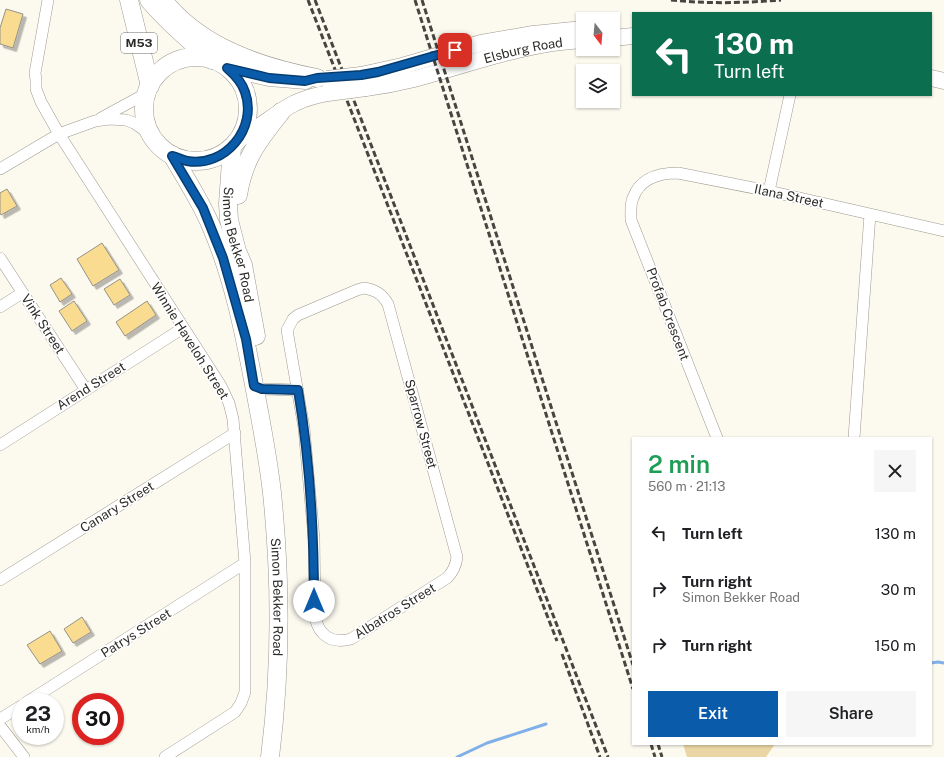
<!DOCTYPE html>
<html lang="en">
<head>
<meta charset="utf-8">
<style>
  :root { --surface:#fff; --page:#f6f6f6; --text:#202124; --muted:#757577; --accent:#0a5caa }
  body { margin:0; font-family:"Public Sans",sans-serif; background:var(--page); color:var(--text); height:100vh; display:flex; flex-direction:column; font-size:15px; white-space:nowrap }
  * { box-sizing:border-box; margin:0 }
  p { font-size:13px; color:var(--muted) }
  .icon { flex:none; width:22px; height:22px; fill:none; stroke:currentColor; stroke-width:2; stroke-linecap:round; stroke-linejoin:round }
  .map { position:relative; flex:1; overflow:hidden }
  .side { position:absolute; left:632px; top:437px; width:300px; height:308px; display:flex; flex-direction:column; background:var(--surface); border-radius:0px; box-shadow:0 1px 3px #0004 }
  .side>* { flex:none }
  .banner { position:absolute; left:632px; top:12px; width:300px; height:84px; border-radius:0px; box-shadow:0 1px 3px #0004; background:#0b6e4f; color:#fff; overflow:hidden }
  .needle { width:26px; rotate:164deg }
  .fabs { position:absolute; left:576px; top:12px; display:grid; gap:8px }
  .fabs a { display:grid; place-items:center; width:44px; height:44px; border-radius:0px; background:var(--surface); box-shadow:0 1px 3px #0004; font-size:20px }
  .speed { position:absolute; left:12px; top:693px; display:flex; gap:8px; font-size:20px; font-weight:700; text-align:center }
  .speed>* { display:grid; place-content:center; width:52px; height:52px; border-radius:50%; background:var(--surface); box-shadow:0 1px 3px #0004; line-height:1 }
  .speed small { font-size:10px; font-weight:400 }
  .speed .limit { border:6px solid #d22; background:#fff; color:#111 }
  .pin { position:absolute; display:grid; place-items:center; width:34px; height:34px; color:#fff; margin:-17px; border-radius:8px; box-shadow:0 2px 6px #0006 }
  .me { position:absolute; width:44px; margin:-22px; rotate:0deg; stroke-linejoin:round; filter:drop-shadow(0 0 3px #0008) }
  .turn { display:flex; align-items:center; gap:14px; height:84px; padding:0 16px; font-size:18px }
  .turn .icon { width:52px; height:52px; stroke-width:2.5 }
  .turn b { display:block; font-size:28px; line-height:34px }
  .round { display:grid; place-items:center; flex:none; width:42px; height:42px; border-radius:0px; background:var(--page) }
  .headline { display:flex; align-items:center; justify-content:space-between; height:68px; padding:0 16px }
  h1 { font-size:24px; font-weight:600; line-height:30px; color:#1e9e55 }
  .action { display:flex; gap:8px; margin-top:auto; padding:8px 16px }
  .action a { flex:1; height:46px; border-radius:0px; background:var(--accent); color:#fff; font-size:16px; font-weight:600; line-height:46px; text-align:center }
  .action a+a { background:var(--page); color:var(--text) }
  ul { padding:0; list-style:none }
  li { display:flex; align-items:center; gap:12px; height:56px; padding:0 16px }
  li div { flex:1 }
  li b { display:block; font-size:15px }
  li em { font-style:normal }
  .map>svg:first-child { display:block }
  .green { fill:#e9d6a4 }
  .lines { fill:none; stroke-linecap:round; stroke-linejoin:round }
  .stream { stroke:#80b0ea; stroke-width:3 }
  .building { fill:#f9dc90; stroke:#959289; filter:url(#shadow) }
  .street-casing { stroke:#9c9990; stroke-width:12 }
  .secondary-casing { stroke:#9c9990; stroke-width:17 }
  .primary-casing { stroke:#9c9990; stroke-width:19 }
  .street { stroke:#fff; stroke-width:11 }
  .secondary { stroke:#fff; stroke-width:16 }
  .primary { stroke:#fff; stroke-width:18 }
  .rail { stroke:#464540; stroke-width:3; stroke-dasharray:6 3; stroke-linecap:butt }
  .secondary-bridge-casing { stroke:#9c9990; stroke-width:17; stroke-linecap:butt }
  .secondary-bridge { stroke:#fff; stroke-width:16 }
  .route-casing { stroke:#063c6e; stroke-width:10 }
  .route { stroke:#0a5caa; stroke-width:7 }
  .labels { text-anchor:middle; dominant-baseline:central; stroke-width:3.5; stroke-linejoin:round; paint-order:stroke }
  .shield { fill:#fff; stroke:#6c6b68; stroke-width:1 }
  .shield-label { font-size:12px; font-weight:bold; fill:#2d2c28 }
  .street-label { font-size:13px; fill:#2d2c28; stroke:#fff }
</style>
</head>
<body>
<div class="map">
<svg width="944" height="757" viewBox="0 0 944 757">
  <defs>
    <filter id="shadow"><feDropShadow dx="3.5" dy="3.5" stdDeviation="0" flood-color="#0004"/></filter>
  </defs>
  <rect width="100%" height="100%" fill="#fcf9ef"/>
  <path class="green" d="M683,744H775L766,757H687Z"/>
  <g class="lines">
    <path class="stream" d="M931,663L938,662L944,663
      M457,757L487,743L546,724"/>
  </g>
  <path class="building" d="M6,9L23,14L13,48L0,44V28Z
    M7,189L17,206L1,215L0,213V193Z
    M102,243L119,270L93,286L77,259Z
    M61,278L72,294L60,302L50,285Z
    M120,279L130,295L114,305L104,289Z
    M74,301L87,321L72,331L59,311Z
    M147,301L156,315L125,336L116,322Z
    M82,617L91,632L73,643L64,629Z
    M50,631L62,651L40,664L27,645Z"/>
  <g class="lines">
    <defs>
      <path id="street" d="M48,0L35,73L36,80V89L41,102L59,134L221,386L229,403L233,419L245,563V692L241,703L235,712L165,757
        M101,118L147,93
        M0,169L59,134L95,121L109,119L126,120L134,123L150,134
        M769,191L790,95
        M0,258L86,390
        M364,288C376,290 382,294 388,304L457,557C456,566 453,572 447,578L351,639C332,644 319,636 315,617L314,539L304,428L287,330L293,319L298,315L357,290Z
        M0,307L22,293
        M254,386L262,389L298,390
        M717,438L631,220C631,213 630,204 633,198C640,178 660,173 678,173L769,191L944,231
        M854,438L870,214
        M0,445L183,328
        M0,580L235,433
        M27,702L245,563
        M0,719L21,706
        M0,726L24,757"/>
      <g id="secondary">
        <path d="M613,38L633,36"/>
        <path d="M227,68L269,78L306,81"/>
        <path d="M361,75L402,66L481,43L533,34L583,29"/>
        <path d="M931,78L944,81"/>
        <path id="s1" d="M366,88C382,86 398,83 414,79C470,64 524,43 583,40"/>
        <path d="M239,139C259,129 275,113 295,103C306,98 317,95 328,93"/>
      </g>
      <g id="primary">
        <path d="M129,0L150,86"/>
        <path d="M149,0C168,22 190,41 212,60"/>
        <path d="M163,0C200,47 260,67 317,78"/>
        <circle cx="196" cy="109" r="52"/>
        <path id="s2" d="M232,147L228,204L229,220L237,251L243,265L256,336"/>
        <path id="s3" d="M172,155C186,179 201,202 211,226C233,277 244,332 254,385C261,421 268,457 272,493C281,580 281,670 270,757"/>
        <path d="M238,195C244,158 258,141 281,112"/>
      </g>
    </defs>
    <use href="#street" class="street-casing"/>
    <use href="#secondary" class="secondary-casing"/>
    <use href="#primary" class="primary-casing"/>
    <use href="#street" class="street"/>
    <use href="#secondary" class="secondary"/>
    <use href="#primary" class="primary"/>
    <path class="rail" d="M308,0L557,641
      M315,0L608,757
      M415,0L633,689
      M422,0L633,665
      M671,0C708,4 744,3 781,0
      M562,654L600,757
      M651,744L655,757
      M658,744L662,757"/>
    <defs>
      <path id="secondary-bridge" d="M327,79L361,75
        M328,93L366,88"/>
    </defs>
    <use href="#secondary-bridge" class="secondary-bridge-casing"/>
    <use href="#secondary-bridge" class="secondary-bridge"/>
  </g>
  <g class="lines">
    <defs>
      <path id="route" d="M314,601C314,531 310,460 298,390L262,389L254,386L246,339L223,258L203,208L172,156C177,157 182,160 187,161C225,168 258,128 245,92C242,82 235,75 227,68L269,78L305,81L317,78L361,75L378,72L455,50"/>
    </defs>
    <use href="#route" class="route-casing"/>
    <use href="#route" class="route"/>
  </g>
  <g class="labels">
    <rect class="shield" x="121" y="33" width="36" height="20" rx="3"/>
    <g class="shield-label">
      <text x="139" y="43">M53</text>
    </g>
    <g class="street-label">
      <text stroke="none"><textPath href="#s1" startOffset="162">Elsburg Road</textPath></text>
      <text transform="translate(789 196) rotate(12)">Ilana Street</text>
      <text stroke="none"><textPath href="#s2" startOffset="99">Simon Bekker Road</textPath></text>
      <text transform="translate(668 314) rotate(69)">Profab Crescent</text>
      <text transform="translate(43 324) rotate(57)">Vink Street</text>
      <text transform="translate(190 341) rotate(58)">Winnie Haveloh Street</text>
      <text transform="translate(91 386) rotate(-32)">Arend Street</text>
      <text transform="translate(421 424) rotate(75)">Sparrow Street</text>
      <text transform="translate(117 507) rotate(-32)">Canary Street</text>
      <text stroke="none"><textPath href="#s3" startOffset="460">Simon Bekker Road</textPath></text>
      <text transform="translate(395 611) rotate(-32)">Albatros Street</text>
      <text transform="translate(136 633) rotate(-32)">Patrys Street</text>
    </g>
  </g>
</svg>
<div class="fabs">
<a><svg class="needle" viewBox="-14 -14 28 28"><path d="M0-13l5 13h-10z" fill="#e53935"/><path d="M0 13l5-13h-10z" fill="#757577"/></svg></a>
<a><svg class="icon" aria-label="layers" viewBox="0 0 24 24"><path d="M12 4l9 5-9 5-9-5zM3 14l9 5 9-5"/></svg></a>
</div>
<div class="speed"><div>23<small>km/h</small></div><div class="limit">30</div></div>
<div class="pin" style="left:455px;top:50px;background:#d93025"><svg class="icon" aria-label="arrive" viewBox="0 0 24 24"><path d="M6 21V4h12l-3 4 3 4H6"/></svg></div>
<svg class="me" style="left:314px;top:601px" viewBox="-20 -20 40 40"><circle r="19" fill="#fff"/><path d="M0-13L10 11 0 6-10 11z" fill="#0a5caa"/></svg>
<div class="banner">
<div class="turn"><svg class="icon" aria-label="left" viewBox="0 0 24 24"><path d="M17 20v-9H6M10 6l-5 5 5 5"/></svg><div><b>130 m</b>Turn left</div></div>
</div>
<section class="side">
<div class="headline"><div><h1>2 min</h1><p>560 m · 21:13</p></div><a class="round"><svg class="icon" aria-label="close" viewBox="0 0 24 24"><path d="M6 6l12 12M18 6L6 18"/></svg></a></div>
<ul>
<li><svg class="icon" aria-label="left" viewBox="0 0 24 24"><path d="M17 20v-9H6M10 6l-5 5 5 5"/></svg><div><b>Turn left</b></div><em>130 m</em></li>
<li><svg class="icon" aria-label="right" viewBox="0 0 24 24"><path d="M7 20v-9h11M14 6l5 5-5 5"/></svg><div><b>Turn right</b><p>Simon Bekker Road</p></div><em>30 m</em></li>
<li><svg class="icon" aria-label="right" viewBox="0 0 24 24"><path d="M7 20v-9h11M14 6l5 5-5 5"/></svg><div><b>Turn right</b></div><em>150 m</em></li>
</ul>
<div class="action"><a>Exit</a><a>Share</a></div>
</section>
</div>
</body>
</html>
